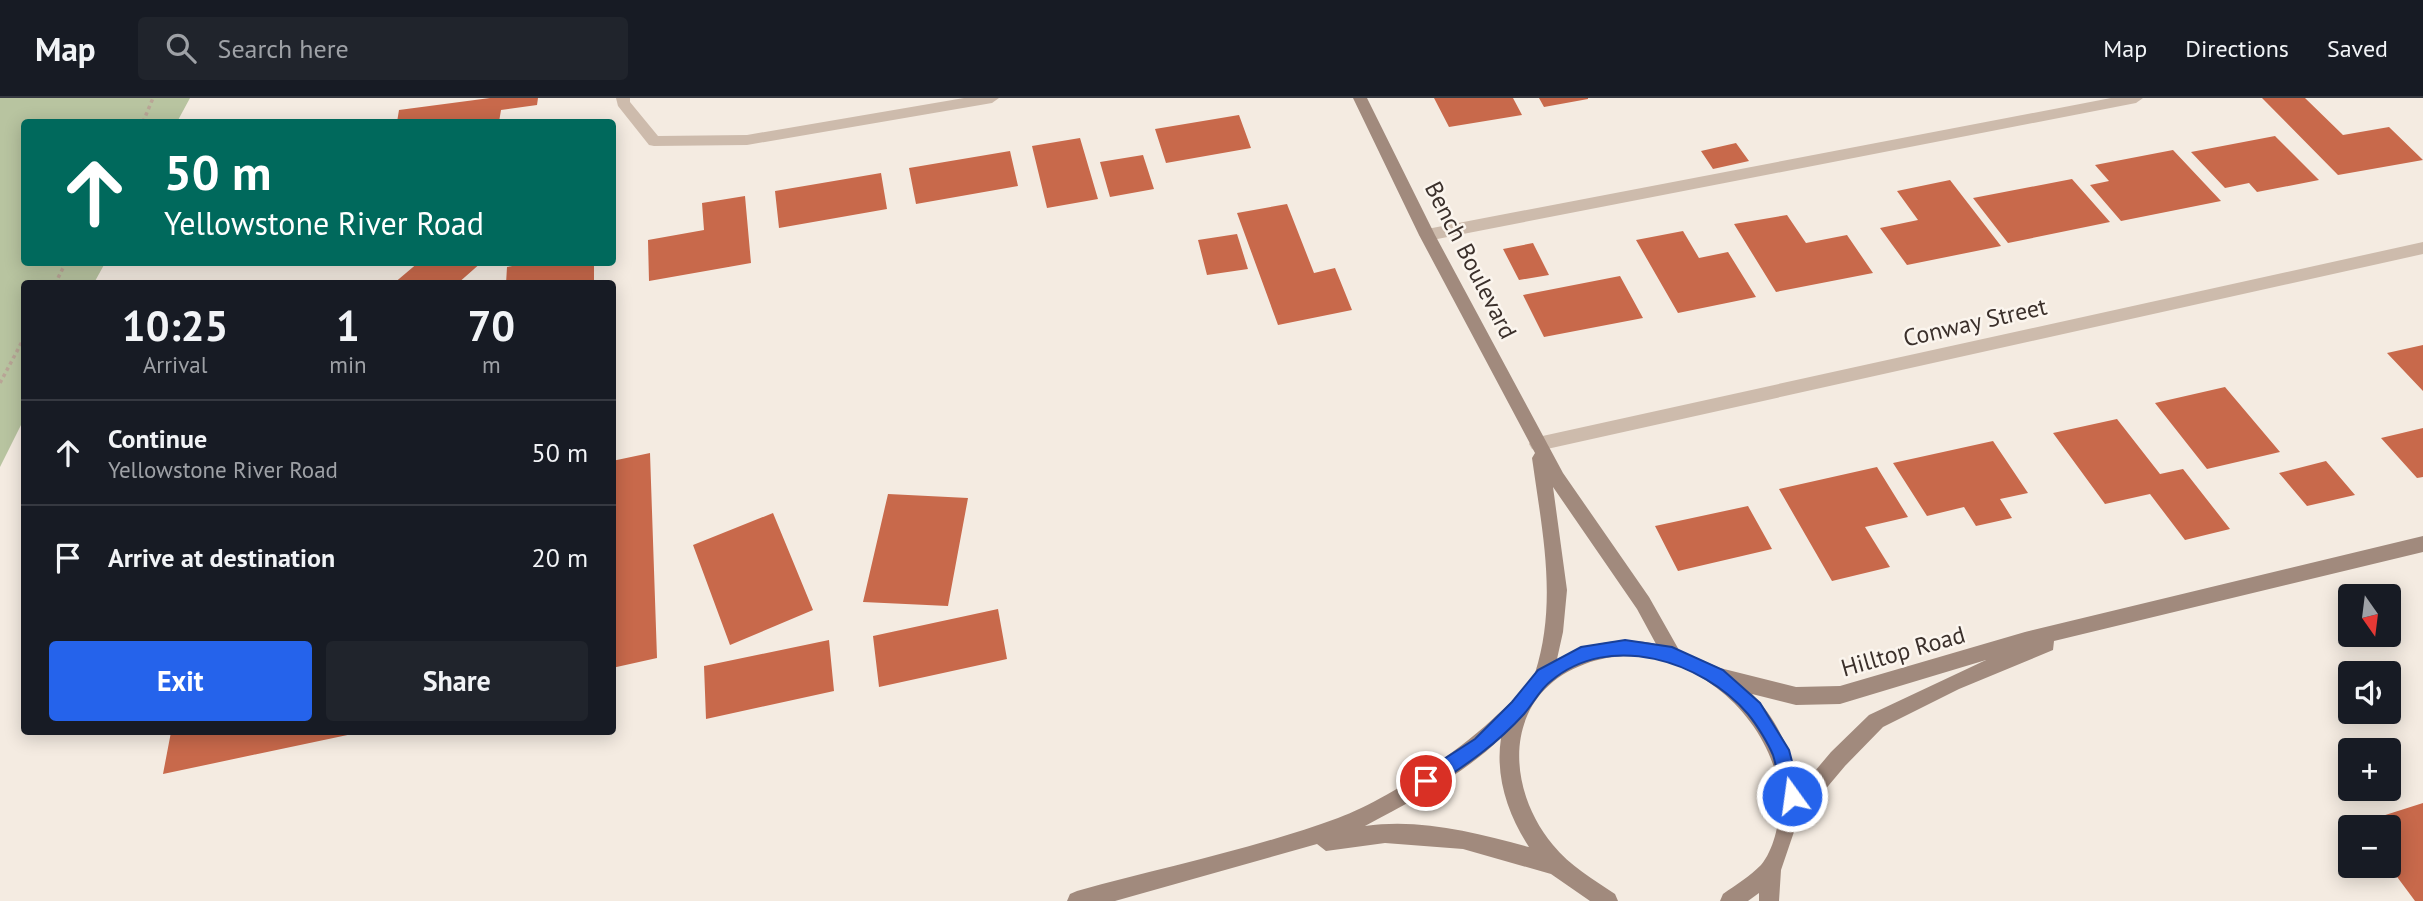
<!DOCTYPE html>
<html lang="en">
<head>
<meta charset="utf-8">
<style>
  :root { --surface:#171b24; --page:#20242c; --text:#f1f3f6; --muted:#9ea1a6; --line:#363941; --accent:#2563eb }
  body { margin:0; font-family:"PT Sans",sans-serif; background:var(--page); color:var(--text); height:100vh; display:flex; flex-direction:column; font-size:26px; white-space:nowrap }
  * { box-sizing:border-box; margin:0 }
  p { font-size:23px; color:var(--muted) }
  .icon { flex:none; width:38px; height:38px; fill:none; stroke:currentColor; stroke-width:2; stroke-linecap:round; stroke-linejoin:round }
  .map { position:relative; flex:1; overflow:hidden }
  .sheet { position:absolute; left:21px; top:182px; width:595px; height:455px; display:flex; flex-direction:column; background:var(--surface); border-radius:7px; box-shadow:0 4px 18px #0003 }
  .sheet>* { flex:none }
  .top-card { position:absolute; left:21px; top:21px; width:595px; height:147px; border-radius:7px; box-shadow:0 4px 18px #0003; background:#00695c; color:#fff; overflow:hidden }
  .needle { width:46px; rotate:166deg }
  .controls { position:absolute; left:2338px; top:486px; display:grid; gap:14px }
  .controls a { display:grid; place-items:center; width:63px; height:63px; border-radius:7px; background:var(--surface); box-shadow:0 4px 18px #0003; font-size:35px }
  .pin { position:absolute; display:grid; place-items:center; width:60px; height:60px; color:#fff; margin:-30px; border:4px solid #fff; border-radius:50%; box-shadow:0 2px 7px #0007 }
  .me { position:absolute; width:77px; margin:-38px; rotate:346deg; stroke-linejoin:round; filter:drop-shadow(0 0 5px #0008) }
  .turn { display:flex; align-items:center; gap:24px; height:147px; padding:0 28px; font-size:32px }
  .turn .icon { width:91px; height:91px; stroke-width:2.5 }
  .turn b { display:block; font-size:49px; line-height:60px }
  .eta { display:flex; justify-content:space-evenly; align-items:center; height:119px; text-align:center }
  .eta b { font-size:42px; font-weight:700; line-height:49px }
  .cta { display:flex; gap:14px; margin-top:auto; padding:14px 28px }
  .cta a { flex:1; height:80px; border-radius:7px; background:var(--accent); color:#fff; font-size:28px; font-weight:700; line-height:80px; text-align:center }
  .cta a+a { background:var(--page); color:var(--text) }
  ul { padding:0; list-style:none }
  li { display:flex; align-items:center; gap:21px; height:105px; padding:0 28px; border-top:2px solid var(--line) }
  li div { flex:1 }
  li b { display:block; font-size:26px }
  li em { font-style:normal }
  header { display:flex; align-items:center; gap:42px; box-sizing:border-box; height:98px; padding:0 35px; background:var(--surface); border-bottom:2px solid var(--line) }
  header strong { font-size:33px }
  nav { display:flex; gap:38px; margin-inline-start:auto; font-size:24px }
  .search { width:490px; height:63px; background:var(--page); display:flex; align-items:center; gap:18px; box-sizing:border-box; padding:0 24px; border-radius:7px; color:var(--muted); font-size:26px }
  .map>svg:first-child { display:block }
  .green { fill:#b8c4a0 }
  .building { fill:#c8694b }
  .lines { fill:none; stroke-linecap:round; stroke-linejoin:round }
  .path { stroke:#b9a596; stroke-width:3.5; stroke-dasharray:3.5 3.5; stroke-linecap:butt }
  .lane { fill:#cdbbac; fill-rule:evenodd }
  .street { fill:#cdbbac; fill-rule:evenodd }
  .secondary { fill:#a18a7d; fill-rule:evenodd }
  .route { fill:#2563eb; stroke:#184099; stroke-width:2 }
  .labels { text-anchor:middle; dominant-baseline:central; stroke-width:5; stroke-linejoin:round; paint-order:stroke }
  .street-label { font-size:24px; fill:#3b302b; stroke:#fbf5ee }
</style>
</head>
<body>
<header>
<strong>Map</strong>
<div class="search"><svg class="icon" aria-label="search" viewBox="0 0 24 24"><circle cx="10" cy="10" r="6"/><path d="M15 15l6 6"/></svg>Search here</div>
<nav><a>Map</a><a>Directions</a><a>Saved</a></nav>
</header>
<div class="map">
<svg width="2423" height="803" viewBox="0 0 2423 803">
  <rect width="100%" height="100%" fill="#f4ebe1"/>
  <path class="green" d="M0,0H190L177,24H24V164L105,165L94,185L24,186V321L0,369Z"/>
  <path class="building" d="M490,0H538L537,7L501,12L499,24H397L399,12Z
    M1434,0H1513L1522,17L1449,29Z
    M1539,0H1588V1L1544,9Z
    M2262,0H2305L2343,37L2389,29L2423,62L2338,77Z
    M1239,17L1251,50L1166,65L1155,31Z
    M2275,38L2319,82L2257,94L2249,85L2225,90L2191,54Z
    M1080,40L1098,101L1047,110L1032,48Z
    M1736,45L1749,63L1713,71L1701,53Z
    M2173,52L2221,103L2121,123L2090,87L2109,83L2095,67Z
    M1010,53L1018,88L916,106L909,70Z
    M1143,57L1154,91L1110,99L1100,64Z
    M881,75L887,111L779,130L775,93Z
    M2072,81L2110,124L2008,145L1973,100Z
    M1950,82L2001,148L1907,167L1880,130L1918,122L1897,93Z
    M745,98L751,165L649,183L648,142L704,132L702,105Z
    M1287,106L1314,175L1335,170L1352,212L1278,227L1237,115Z
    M1787,117L1806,145L1847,137L1873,175L1776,194L1734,126Z
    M1683,133L1699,160L1728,154L1756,199L1678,215L1636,142Z
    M1237,136L1248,171L1207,177L1198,142Z
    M1533,145L1549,177L1519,182L1503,151Z
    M419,164H482L457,186H393Z
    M535,164H594V186H506L507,169Z
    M1620,178L1643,220L1544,239L1523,197Z
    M2423,247V293L2387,255Z
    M2225,289L2280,354L2207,371L2155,305Z
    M2117,321L2160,376L2183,371L2230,431L2185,442L2150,396L2105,406L2053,335Z
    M2423,330V379L2417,380L2381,340Z
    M1993,343L2028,395L2000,401L2012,420L1976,428L1964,409L1927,418L1893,365Z
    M650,355L657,560L612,570V363Z
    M2326,363L2355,397L2307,408L2279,375Z
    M1877,369L1908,419L1865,429L1890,469L1832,483L1779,391Z
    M888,396L968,400L948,508L863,504Z
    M1748,408L1772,451L1678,473L1655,428Z
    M773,415L813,512L730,547L693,447Z
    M998,511L1007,561L879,589L873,538Z
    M829,542L834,593L706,621L704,568Z
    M171,634H357V635L163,676Z
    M2423,705V803H2415L2389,768V730H2360L2357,726Z"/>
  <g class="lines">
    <path class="path" d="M143,24L153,0
      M55,186L66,164
      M0,285L24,240"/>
    <path class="lane" d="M2111,0H2143L2136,5L1427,143L1419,137L1427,131Z"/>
    <path class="street" d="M616,0H630V4L658,38L747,37L964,0H999L992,5L747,47L654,48L649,47L618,8Z
      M2423,144V156L1538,353L1532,351L1529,346L1532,341L1538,339Z"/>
    <path class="secondary" d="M1353,0H1367L1435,137L1563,375L1649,499L1679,552L1720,570L1796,589L1840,588L2025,534L2423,438V454L2054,543L2053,552L1959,591L1883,629L1845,668L1797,725L1781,772L1779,803H1759V795L1748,803H1720L1723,796C1736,787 1750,778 1761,767C1777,748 1783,709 1778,685C1762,603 1669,535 1585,566C1503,596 1504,688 1553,747C1570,768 1593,781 1615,796L1618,803H1590L1551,776L1463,751L1385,745L1326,753L1317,746L1115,803H1067L1070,796L1077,793C1164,769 1253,751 1338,720C1387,702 1460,653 1497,617C1507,608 1531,586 1535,575C1558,503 1542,433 1532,360L1535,355L1419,137ZM1553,389L1637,511L1656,546C1621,538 1588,545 1557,561L1563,534L1567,492ZM1986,562L1869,617L1831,654L1799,692C1793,656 1777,621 1752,596L1796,607L1840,606ZM1501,640C1495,679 1508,717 1529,749C1476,735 1421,720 1365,728C1411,703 1463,677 1501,640Z"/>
  </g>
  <path class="route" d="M1625,542L1672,549L1723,572L1760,605L1789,652L1801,698L1798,704L1792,706L1785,704C1779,689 1778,673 1773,657C1768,645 1757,627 1748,616C1702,563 1610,533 1551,583C1540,591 1533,606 1524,616C1497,646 1466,667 1432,689L1426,692L1419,689L1417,683L1419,677L1475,641L1512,604L1538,572L1581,549Z"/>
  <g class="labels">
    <g class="street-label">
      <text transform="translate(1471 162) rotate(63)">Bench Boulevard</text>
      <text transform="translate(1975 224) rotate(-13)">Conway Street</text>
      <text transform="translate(1903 553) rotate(-16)">Hilltop Road</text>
    </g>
  </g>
</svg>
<div class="controls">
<a><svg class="needle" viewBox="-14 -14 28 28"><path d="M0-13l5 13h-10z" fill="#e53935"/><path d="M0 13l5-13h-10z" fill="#9ea1a6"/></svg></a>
<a><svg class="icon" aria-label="sound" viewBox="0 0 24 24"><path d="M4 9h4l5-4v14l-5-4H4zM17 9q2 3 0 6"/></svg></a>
<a>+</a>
<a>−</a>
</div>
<div class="pin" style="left:1426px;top:683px;background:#d93025"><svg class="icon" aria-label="arrive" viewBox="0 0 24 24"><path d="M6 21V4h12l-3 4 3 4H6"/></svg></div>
<svg class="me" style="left:1792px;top:698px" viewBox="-20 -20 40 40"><circle r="17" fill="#2563eb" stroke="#fff" stroke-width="3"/><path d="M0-11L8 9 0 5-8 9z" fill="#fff"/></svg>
<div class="top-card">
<div class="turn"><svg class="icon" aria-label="ahead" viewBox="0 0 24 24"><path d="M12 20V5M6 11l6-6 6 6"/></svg><div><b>50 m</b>Yellowstone River Road</div></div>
</div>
<section class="sheet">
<div class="eta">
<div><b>10:25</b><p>Arrival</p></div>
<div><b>1</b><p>min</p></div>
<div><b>70</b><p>m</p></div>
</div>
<ul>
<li><svg class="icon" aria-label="ahead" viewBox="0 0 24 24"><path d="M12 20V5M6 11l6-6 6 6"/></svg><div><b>Continue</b><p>Yellowstone River Road</p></div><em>50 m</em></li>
<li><svg class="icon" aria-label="arrive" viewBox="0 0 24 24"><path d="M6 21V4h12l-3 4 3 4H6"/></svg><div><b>Arrive at destination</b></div><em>20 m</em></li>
</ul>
<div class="cta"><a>Exit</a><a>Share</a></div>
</section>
</div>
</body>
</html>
